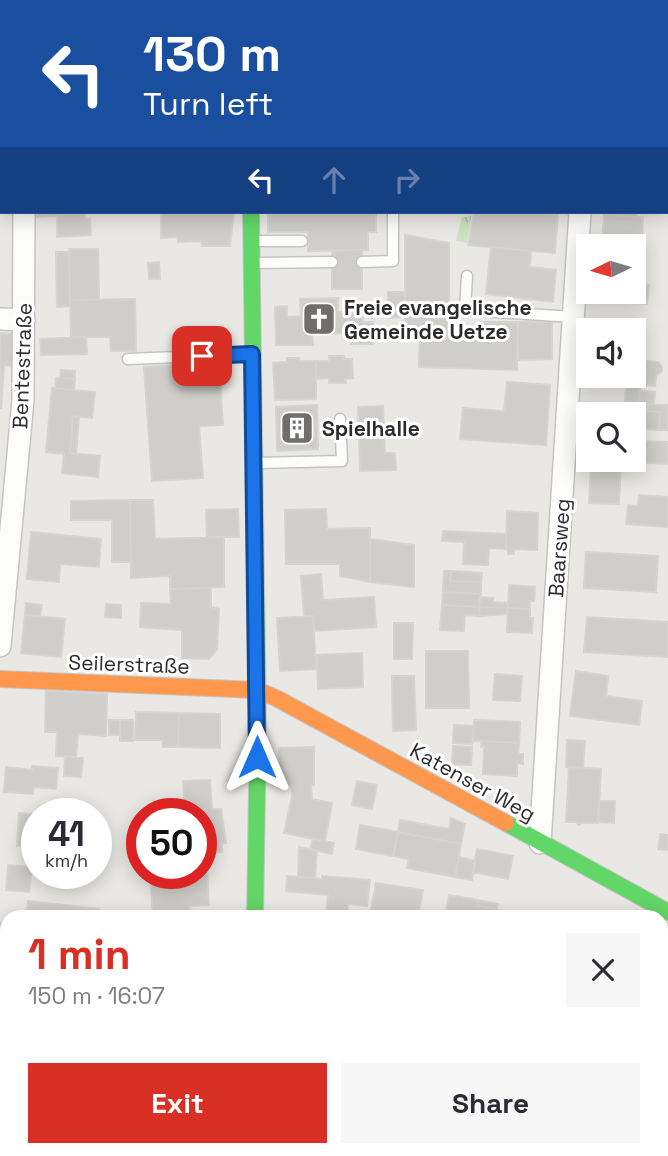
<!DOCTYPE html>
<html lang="en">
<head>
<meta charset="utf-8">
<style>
  :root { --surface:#fff; --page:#f7f7f7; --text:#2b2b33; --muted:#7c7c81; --accent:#d93025 }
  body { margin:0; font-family:"Space Grotesk",sans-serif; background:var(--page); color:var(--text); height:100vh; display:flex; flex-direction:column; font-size:26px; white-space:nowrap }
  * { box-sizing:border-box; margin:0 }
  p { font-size:23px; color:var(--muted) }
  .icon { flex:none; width:38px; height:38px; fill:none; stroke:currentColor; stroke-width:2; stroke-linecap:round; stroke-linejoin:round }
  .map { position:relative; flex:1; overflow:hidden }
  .details { position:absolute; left:0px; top:910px; width:668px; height:247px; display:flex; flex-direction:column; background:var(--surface); border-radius:21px 21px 0 0; box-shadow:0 4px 18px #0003 }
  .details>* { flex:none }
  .hud { position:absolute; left:0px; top:0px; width:668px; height:214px; box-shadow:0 4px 18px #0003; background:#1a4fa0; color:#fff; overflow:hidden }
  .needle { width:46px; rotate:265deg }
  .buttons { position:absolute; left:576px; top:234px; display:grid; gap:14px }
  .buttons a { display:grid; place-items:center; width:70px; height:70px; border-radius:0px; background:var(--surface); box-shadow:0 4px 18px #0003; font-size:35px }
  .speed { position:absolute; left:21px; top:798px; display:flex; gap:14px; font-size:35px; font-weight:700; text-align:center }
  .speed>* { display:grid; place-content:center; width:91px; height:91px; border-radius:50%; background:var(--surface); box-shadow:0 4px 18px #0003; line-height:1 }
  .speed small { font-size:18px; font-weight:400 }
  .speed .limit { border:10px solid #d22; background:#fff; color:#111 }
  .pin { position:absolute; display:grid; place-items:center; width:60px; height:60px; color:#fff; margin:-30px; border-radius:14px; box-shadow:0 4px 10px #0006 }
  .me { position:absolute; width:77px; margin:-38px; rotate:0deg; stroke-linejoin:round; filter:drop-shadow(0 0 5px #0008) }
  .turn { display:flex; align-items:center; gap:24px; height:147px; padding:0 28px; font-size:32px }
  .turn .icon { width:91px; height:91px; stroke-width:2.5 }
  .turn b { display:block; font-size:49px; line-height:60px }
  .lanes { display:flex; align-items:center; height:66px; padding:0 28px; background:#0003; justify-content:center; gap:35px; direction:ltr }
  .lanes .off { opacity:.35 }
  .round { display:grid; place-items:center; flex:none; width:74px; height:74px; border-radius:0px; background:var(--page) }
  .summary { display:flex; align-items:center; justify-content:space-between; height:119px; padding:0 28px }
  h1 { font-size:42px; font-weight:700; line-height:52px; color:var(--accent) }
  .primary-button { display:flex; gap:14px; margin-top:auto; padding:14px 28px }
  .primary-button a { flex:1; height:80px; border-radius:0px; background:var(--accent); color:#fff; font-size:28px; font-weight:700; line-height:80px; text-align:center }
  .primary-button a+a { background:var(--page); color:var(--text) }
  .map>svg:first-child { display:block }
  .grass { fill:url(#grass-tufts) }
  .building { fill:#cfceca; stroke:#d5d4d0; stroke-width:2 }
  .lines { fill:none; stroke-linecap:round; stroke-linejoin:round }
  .lane-casing { stroke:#c4c4c3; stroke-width:13 }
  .street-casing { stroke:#c4c4c3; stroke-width:24 }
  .fast-casing { stroke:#c4c4c3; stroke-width:18 }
  .slow-casing { stroke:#c4c4c3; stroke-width:18 }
  .jam-casing { stroke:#c4c4c3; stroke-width:18 }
  .lane { stroke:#fcfcfb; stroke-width:10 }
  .street { stroke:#fcfcfb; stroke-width:21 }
  .fast { stroke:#63d668; stroke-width:16 }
  .slow { stroke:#ff974d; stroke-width:16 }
  .jam { stroke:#b3261e; stroke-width:16 }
  .route-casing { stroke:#114b97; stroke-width:18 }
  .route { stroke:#1a73e8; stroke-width:12 }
  .labels { text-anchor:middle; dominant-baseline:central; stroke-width:6; stroke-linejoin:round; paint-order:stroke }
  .poi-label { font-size:21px; font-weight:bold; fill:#2d2d2d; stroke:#fff; text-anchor:start }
  .street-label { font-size:21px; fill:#2d2d2d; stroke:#fff }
</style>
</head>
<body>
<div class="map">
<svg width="668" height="1156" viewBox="0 0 668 1156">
  <defs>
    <pattern id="grass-tufts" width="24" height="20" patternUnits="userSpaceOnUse" patternTransform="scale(1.75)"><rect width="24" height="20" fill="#cbe2c0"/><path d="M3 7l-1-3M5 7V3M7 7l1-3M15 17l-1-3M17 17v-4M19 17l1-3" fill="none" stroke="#afc2a5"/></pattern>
  </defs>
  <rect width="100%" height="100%" fill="#eae8e4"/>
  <path class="grass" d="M472,212L467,243L456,241L462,217L471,216Z"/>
  <path class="building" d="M114,0H147L148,2H111Z
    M158,0H186V2H158Z
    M434,0H485L433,2Z
    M668,13V78L667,83V19Z
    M36,212H85V219H90L91,235L57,237V216L36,217Z
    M161,212H234L230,246H202L201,241L178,242L177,237L161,238Z
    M268,212H376V232H368V250L308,251V232H268Z
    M474,212H535L558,215L555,253L468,245Z
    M609,212H637L636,217L609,215Z
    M604,215L643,217L641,251L634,250V247H602Z
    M405,235L449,243V330L405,328Z
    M491,247L531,251L530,267L556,270L553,302L486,294Z
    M69,249H98L99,300H70Z
    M332,250H362V289H332Z
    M56,252H69L70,306L57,307Z
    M159,262L160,279H149L148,263Z
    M634,284L649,285L647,304L595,299L596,292H634Z
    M388,292H405V317L388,318Z
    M338,298V312H362L363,322H373V344H351L350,333L312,334L313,345H276L275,307L287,306V317L301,316L300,299Z
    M135,299L136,351H111L110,337H71L70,300Z
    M481,322H518L517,370L419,367L420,329L480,331Z
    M518,322H552V359L518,360Z
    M607,327L634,329L633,331H607Z
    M0,333L15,334L13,366L4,365L1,409Z
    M86,337L87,354L41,355L40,339Z
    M329,356H344V359H352L353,378L345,379L346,383H329V378L316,379V361H329Z
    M287,358H299V361H316V399L275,400L273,363L287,362Z
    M634,360L658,362L662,367V371L656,376L655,386L629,384L630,378L603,376H634Z
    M219,362L223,425L199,426L203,478L152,481L144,367Z
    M61,370L75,371V379L60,378Z
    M56,378L75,379L74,390L55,388Z
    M507,382L550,385L546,445L460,439L463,408L504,411Z
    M626,384L640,385L639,403L625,402Z
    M52,388L95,392L92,418L73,416L70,453L100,456L98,477L62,473L64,454L46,452Z
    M640,391L655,392L654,404L639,403Z
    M627,402L648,404L647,411L627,410Z
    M648,404L668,405V430H659L660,412L647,411Z
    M317,405L318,449L277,451L276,407Z
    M588,405L615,406V415H588V438H586V425Z
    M383,406L385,453H395L396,470L360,471L358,407Z
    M615,409L660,412L659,430L634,428V415H615Z
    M73,416L79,417L76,454L70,453Z
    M634,441L668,442V464L634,462Z
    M591,464L621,465L619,504L589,503Z
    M639,495L668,497V527L626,524L628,505L638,506Z
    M130,500L131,562H112V520H71V501Z
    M130,500H153L155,539L224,537V587L170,589V576L131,578Z
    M238,509L239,537H207L206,510Z
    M326,509L327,529L370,528V582L340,576V564H286L285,510Z
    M507,511L538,513L537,550L514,549V554H508V549H506Z
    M443,531L506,534V549L489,548L488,565L463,564L464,542L442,541Z
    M31,532L101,539L99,567L60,564L59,582L27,579Z
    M370,539L414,545V587L370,582Z
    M586,552L658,556L656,592L584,588Z
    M444,571H451L450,581L481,582V594L443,592Z
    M451,571L482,573L481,582L450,581Z
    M321,574L323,600L374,597L376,627L314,631L313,616H304L301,576Z
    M509,585L535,587L534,601H530V609L508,608Z
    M211,588V607L219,609L217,649L209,659L182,658V630L140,627L141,603L171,604L170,589Z
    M443,592L481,594L479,607L442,605Z
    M480,597L493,598V602L508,603V608L479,607Z
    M26,603L42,605L40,616L25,615Z
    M106,604L121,605V618L105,617Z
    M442,605L479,607L480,616L465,615L464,631L440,630Z
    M479,607L508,608L507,614L479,616Z
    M508,608L530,609V618H533L532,633L507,632Z
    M25,615L65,619L61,657L21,653Z
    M313,616L316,669L280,671L277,618Z
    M587,617L668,622V657L584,652Z
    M394,623H413L412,659H394Z
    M426,651H468L469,708H426Z
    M362,653L363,687L318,689L317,655Z
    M576,671L608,676L606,696L642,701L639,725L570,716Z
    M495,674L522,676L520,701L493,700Z
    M392,676H414L416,730L393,731Z
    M46,691L107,694L106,736L78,734L76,757L56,756L57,732H45Z
    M136,712L179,713L178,747H163V740H135Z
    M179,713L220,714V748L178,747Z
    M109,720H120V735H109Z
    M120,720H133V741H120Z
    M474,720L520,722L519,743L473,741Z
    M454,725L474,726L472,744L453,743Z
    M567,740L585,741L583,768L566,767Z
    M481,741L519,743L518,754H523V764L517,763V776L483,774L484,747H481Z
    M453,746L472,747L471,765L452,764Z
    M314,747V785H311L312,799L332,803L325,841L284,833L292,796L291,786H279V748Z
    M65,756L83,758L81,777L64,776Z
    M32,766L58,768L56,789L34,787L33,794L4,792L6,767L32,770Z
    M569,767L601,769L598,823H581L579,825L576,822H566Z
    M210,780L212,809H221L226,843H222V852H201V814H185L183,781Z
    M357,781L377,785L372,809L352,805Z
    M599,801H615L614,823L598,822Z
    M19,813L37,814V847L17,846Z
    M451,818L465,824L461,844L398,832L400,820L449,829Z
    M360,825L398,832L393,856L356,849Z
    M398,832L461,844L455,877L407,868L409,859L393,856Z
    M660,834L668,835V850L658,849Z
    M313,839L334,843L332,854L310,849Z
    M299,847L317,851L315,878L298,877Z
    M477,849L513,856L508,879L473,872Z
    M459,857L475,861L472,880L455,877Z
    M8,865L32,867L29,892L6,890Z
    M201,868H207L209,905L189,906L190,917H153L150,873H201Z
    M287,876L322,879V876L370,880L367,906L348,904L347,917H326L328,895L286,891Z
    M376,883L423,890L418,917H372L370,915Z
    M449,895L478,900L477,906L503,911L502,917H445Z
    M478,900L498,904L497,909L477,906Z
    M28,901L99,909L98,917H26Z
    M503,911L522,914L521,917H502Z
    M150,914V917H128V915Z
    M0,922L7,923V967L0,966Z
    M4,1026H7V1075H6Z
    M0,1056H5L6,1075L0,1076Z
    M0,1141H7V1150H34L33,1156H0Z
    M34,1150H57V1156H33Z
    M189,1150H224V1156H189Z
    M439,1150H528V1156H439Z
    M528,1150H631V1156H528Z"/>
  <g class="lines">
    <defs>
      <path id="lane" d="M254,241H302
        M362,262L393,261V212
        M254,263L332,262
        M467,276L465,310L573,317
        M128,359L250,354
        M256,463L342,461L340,419
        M0,1085L7,1084
        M424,1150V1156"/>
      <path id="street" d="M18,0V2
        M68,2L71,0
        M593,2V0
        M0,99H2
        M0,319L24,320
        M0,646L23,400L24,212
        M540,843L580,212"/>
      <path id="fast" d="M276,0L279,2
        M251,212L258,730L255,917
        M506,823L668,912
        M259,1150V1156"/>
      <path id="slow" d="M221,0L222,2
        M0,679L257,690L276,698L506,823"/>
      <path id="jam" d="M667,101H668"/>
    </defs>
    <use href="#lane" class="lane-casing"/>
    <use href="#street" class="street-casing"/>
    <use href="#fast" class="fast-casing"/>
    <use href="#slow" class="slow-casing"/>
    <use href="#jam" class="jam-casing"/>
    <use href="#lane" class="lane"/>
    <use href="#street" class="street"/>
    <use href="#fast" class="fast"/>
    <use href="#slow" class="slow"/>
    <use href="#jam" class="jam"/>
  </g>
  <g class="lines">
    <defs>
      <path id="route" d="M202,356L252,354L257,757"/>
    </defs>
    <use href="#route" class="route-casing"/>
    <use href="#route" class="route"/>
  </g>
  <defs>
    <symbol id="church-square" viewBox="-11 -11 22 22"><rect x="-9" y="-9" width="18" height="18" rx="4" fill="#6f6e6d" stroke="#fff"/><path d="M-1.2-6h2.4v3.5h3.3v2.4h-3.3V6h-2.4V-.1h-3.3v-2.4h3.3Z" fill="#fff"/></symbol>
    <symbol id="building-square" viewBox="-11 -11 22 22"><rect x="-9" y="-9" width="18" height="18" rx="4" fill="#6f6e6d" stroke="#fff"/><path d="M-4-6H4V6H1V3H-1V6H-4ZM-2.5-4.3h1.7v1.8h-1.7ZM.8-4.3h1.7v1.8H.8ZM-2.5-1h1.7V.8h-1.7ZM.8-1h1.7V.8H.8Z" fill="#fff"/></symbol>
  </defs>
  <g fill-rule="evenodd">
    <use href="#church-square" x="300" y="300" width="38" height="38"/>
    <use href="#building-square" x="278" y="409" width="38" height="38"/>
  </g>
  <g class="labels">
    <g class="poi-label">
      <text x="344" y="307">Freie evangelische<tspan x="344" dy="24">Gemeinde Uetze</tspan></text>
      <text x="322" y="428">Spielhalle</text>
    </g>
    <g class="street-label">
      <text transform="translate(22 366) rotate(-88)">Bentestraße</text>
      <text transform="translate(559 548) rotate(-86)">Baarsweg</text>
      <text transform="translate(129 664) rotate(2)">Seilerstraße</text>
      <text transform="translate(473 782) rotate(29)">Katenser Weg</text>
    </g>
  </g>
</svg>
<div class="buttons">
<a><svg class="needle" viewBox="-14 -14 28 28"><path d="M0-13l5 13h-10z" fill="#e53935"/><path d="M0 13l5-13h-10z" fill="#7c7c81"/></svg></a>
<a><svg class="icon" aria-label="sound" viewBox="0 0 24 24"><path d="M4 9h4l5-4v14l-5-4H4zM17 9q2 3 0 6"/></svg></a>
<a><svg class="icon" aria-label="search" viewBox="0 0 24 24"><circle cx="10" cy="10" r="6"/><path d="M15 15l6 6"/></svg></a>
</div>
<div class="speed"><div>41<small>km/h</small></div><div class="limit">50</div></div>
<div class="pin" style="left:202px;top:356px;background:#d93025"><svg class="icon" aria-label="arrive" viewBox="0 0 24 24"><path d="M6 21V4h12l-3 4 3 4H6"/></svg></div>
<svg class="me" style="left:257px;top:757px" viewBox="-20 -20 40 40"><path d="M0-17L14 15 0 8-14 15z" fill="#1a73e8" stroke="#fff" stroke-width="4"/></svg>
<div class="hud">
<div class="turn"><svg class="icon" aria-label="left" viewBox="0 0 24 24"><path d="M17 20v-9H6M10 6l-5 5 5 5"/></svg><div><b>130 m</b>Turn left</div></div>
<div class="lanes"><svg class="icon" aria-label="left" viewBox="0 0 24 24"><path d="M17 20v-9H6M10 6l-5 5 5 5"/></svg><svg class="icon off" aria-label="ahead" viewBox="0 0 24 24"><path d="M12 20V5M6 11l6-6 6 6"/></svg><svg class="icon off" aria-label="right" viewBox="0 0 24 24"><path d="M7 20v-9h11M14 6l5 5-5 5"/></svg></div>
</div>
<section class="details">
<div class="summary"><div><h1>1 min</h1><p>150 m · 16:07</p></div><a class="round"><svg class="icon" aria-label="close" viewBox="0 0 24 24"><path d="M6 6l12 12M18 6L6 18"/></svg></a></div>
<div class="primary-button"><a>Exit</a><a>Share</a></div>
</section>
</div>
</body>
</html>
